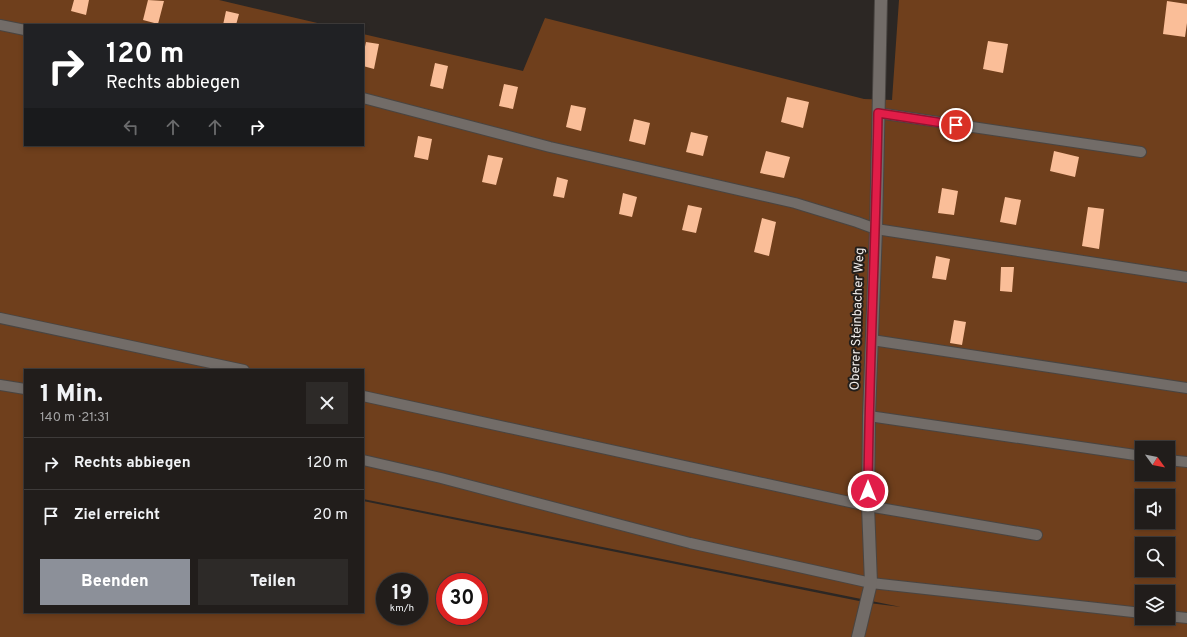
<!DOCTYPE html>
<html lang="de">
<head>
<meta charset="utf-8">
<style>
  :root { --surface:#211d1b; --page:#2d2a28; --text:#f1f3f6; --muted:#a2a2a3; --line:#3e3b3a; --accent:#8c9099 }
  body { margin:0; font-family:Overpass,sans-serif; background:var(--page); color:var(--text); height:100vh; display:flex; flex-direction:column; font-size:15px; white-space:nowrap }
  * { box-sizing:border-box; margin:0 }
  p { font-size:13px; color:var(--muted) }
  .icon { flex:none; width:22px; height:22px; fill:none; stroke:currentColor; stroke-width:2; stroke-linecap:round; stroke-linejoin:round }
  .map { position:relative; flex:1; overflow:hidden }
  .side { position:absolute; left:24px; top:369px; width:340px; height:244px; display:flex; flex-direction:column; background:var(--surface); border-radius:0px; box-shadow:0 2px 6px #0003,0 0 0 1px var(--line) }
  .side>* { flex:none }
  .hud { position:absolute; left:24px; top:24px; width:340px; height:122px; border-radius:0px; box-shadow:0 2px 6px #0003,0 0 0 1px var(--line); background:#202124; color:#fff; overflow:hidden }
  .needle { width:26px; rotate:123deg }
  .tools { position:absolute; left:1135px; top:441px; display:grid; gap:8px }
  .tools a { display:grid; place-items:center; width:40px; height:40px; border-radius:0px; background:var(--surface); box-shadow:0 2px 6px #0003,0 0 0 1px var(--line); font-size:20px }
  .speed { position:absolute; left:376px; top:573px; display:flex; gap:8px; font-size:20px; font-weight:700; text-align:center }
  .speed>* { display:grid; place-content:center; width:52px; height:52px; border-radius:50%; background:var(--surface); box-shadow:0 2px 6px #0003,0 0 0 1px var(--line); line-height:1 }
  .speed small { font-size:10px; font-weight:400 }
  .speed .limit { border:6px solid #d22; background:#fff; color:#111 }
  .pin { position:absolute; display:grid; place-items:center; width:34px; height:34px; color:#fff; margin:-17px; border:2px solid #fff; border-radius:50%; box-shadow:0 1px 4px #0007 }
  .me { position:absolute; width:44px; margin:-22px; rotate:0deg; stroke-linejoin:round; filter:drop-shadow(0 0 3px #0008) }
  .turn { display:flex; align-items:center; gap:14px; height:84px; padding:0 16px; font-size:18px }
  .turn .icon { width:52px; height:52px; stroke-width:2.5 }
  .turn b { display:block; font-size:28px; line-height:34px }
  .lanes { display:flex; align-items:center; height:38px; padding:0 16px; background:#0003; justify-content:center; gap:20px; direction:ltr }
  .lanes .off { opacity:.35 }
  .round { display:grid; place-items:center; flex:none; width:42px; height:42px; border-radius:0px; background:var(--page) }
  .head { display:flex; align-items:center; justify-content:space-between; height:68px; padding:0 16px }
  h1 { font-size:24px; font-weight:800; line-height:30px }
  .action { display:flex; gap:8px; margin-top:auto; padding:8px 16px }
  .action a { flex:1; height:46px; border-radius:0px; background:var(--accent); color:#fff; font-size:16px; font-weight:800; line-height:46px; text-align:center }
  .action a+a { background:var(--page); color:var(--text) }
  ul { padding:0; list-style:none }
  li { display:flex; align-items:center; gap:12px; height:52px; padding:0 16px; border-top:1px solid var(--line) }
  li div { flex:1 }
  li b { display:block; font-size:15px }
  li em { font-style:normal }
  .map>svg:first-child { display:block }
  .green { fill:#6f3f1c; fill-rule:evenodd }
  .building { fill:#fabe98 }
  .lines { fill:none; stroke-linecap:round; stroke-linejoin:round }
  .lane-casing { stroke:#494542; stroke-width:12 }
  .street-casing { stroke:#494542; stroke-width:14 }
  .lane { stroke:#726c68; stroke-width:10 }
  .street { stroke:#726c68; stroke-width:12 }
  .route-casing { stroke:#92132f; stroke-width:10 }
  .route { stroke:#e11d48; stroke-width:7 }
  .labels { text-anchor:middle; dominant-baseline:central; stroke-width:4; stroke-linejoin:round; paint-order:stroke }
  .street-label { font-size:13px; fill:#efebe9; stroke:#231e1a }
</style>
</head>
<body>
<div class="map">
<svg width="1187" height="637" viewBox="0 0 1187 637">
  <rect width="100%" height="100%" fill="#2c2724"/>
  <path class="green" d="M0,0H219L326,25H25V145H363V34L523,71L545,18L864,99L892,100L899,0H1187V637H0ZM25,370H363V499L901,607L869,603L363,501V612H25ZM1142,448H1168V474H1142ZM1142,496H1168V522H1142ZM1142,544H1168V570H1142ZM385,582H419V616H385ZM445,582H479V616H445ZM1142,592H1168V618H1142Z"/>
  <path class="building" d="M74,0H89L86,15L71,11Z
    M148,0L164,1L158,24L143,20Z
    M1167,1L1187,4V23L1185,37L1163,34Z
    M226,11L239,14L236,25H223Z
    M988,41L1008,44L1003,73L983,69Z
    M366,42L379,44L374,69L363,66V56Z
    M435,63L448,66L443,89L430,86Z
    M504,84L518,87L513,109L499,106Z
    M787,97L809,102L803,128L781,122Z
    M571,105L586,108L581,131L566,127Z
    M634,119L650,123L645,145L629,141Z
    M691,132L708,136L703,156L686,152Z
    M418,136L432,139L428,160L414,157Z
    M766,151L790,157L784,178L760,173Z
    M1054,151L1079,157L1075,177L1050,171Z
    M488,155L503,158L496,185L482,182Z
    M557,177L568,180L564,198L553,196Z
    M942,188L958,191L954,215L938,213Z
    M623,193L637,197L632,217L619,214Z
    M1005,197L1021,200L1016,225L1000,222Z
    M688,205L702,208L696,233L682,230Z
    M1088,207L1104,209L1099,249L1082,246Z
    M762,218L776,222L769,256L754,252Z
    M936,256L950,259L946,280L932,278Z
    M1001,267H1014L1012,292L1000,291Z
    M954,320L966,322L962,345L950,343Z"/>
  <g class="lines">
    <defs>
      <path id="lane" d="M0,25L25,30
        M363,98L550,147L795,203L857,222L876,229L1187,277
        M878,113L1141,152
        M0,318L244,370
        M872,340L1187,388
        M0,385L25,389
        M363,396L868,506L1037,535
        M869,416L1142,456
        M363,460L441,478L690,543L871,583L1142,613
        M1168,460L1187,462
        M1168,616L1187,618"/>
      <path id="street" d="M858,637L871,583L868,506L869,416L876,229L881,0"/>
    </defs>
    <use href="#lane" class="lane-casing"/>
    <use href="#street" class="street-casing"/>
    <use href="#lane" class="lane"/>
    <use href="#street" class="street"/>
  </g>
  <g class="lines">
    <defs>
      <path id="route" d="M868,491C869,365 876,239 878,113L956,125"/>
    </defs>
    <use href="#route" class="route-casing"/>
    <use href="#route" class="route"/>
  </g>
  <g class="labels">
    <g class="street-label">
      <text transform="translate(858 319) rotate(-88)">Oberer Steinbacher Weg</text>
    </g>
  </g>
</svg>
<div class="tools">
<a><svg class="needle" viewBox="-14 -14 28 28"><path d="M0-13l5 13h-10z" fill="#e53935"/><path d="M0 13l5-13h-10z" fill="#a2a2a3"/></svg></a>
<a><svg class="icon" aria-label="sound" viewBox="0 0 24 24"><path d="M4 9h4l5-4v14l-5-4H4zM17 9q2 3 0 6"/></svg></a>
<a><svg class="icon" aria-label="search" viewBox="0 0 24 24"><circle cx="10" cy="10" r="6"/><path d="M15 15l6 6"/></svg></a>
<a><svg class="icon" aria-label="layers" viewBox="0 0 24 24"><path d="M12 4l9 5-9 5-9-5zM3 14l9 5 9-5"/></svg></a>
</div>
<div class="speed"><div>19<small>km/h</small></div><div class="limit">30</div></div>
<div class="pin" style="left:956px;top:125px;background:#d93025"><svg class="icon" aria-label="arrive" viewBox="0 0 24 24"><path d="M6 21V4h12l-3 4 3 4H6"/></svg></div>
<svg class="me" style="left:868px;top:491px" viewBox="-20 -20 40 40"><circle r="17" fill="#e11d48" stroke="#fff" stroke-width="3"/><path d="M0-11L8 9 0 5-8 9z" fill="#fff"/></svg>
<div class="hud">
<div class="turn"><svg class="icon" aria-label="right" viewBox="0 0 24 24"><path d="M7 20v-9h11M14 6l5 5-5 5"/></svg><div><b>120 m</b>Rechts abbiegen</div></div>
<div class="lanes"><svg class="icon off" aria-label="left" viewBox="0 0 24 24"><path d="M17 20v-9H6M10 6l-5 5 5 5"/></svg><svg class="icon off" aria-label="ahead" viewBox="0 0 24 24"><path d="M12 20V5M6 11l6-6 6 6"/></svg><svg class="icon off" aria-label="ahead" viewBox="0 0 24 24"><path d="M12 20V5M6 11l6-6 6 6"/></svg><svg class="icon" aria-label="right" viewBox="0 0 24 24"><path d="M7 20v-9h11M14 6l5 5-5 5"/></svg></div>
</div>
<section class="side">
<div class="head"><div><h1>1 Min.</h1><p>140 m · 21:31</p></div><a class="round"><svg class="icon" aria-label="close" viewBox="0 0 24 24"><path d="M6 6l12 12M18 6L6 18"/></svg></a></div>
<ul>
<li><svg class="icon" aria-label="right" viewBox="0 0 24 24"><path d="M7 20v-9h11M14 6l5 5-5 5"/></svg><div><b>Rechts abbiegen</b></div><em>120 m</em></li>
<li><svg class="icon" aria-label="arrive" viewBox="0 0 24 24"><path d="M6 21V4h12l-3 4 3 4H6"/></svg><div><b>Ziel erreicht</b></div><em>20 m</em></li>
</ul>
<div class="action"><a>Beenden</a><a>Teilen</a></div>
</section>
</div>
</body>
</html>
